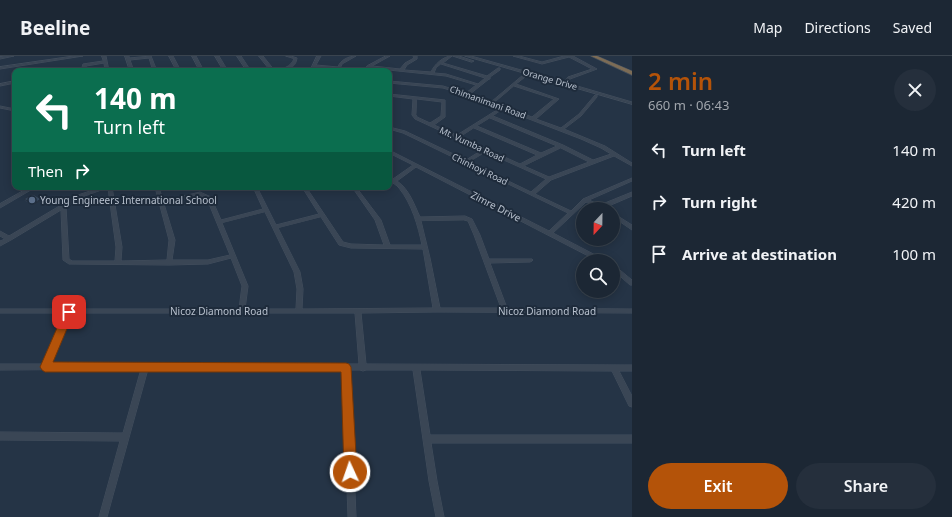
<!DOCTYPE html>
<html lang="en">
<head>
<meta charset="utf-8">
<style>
  :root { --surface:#1c2734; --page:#252f3c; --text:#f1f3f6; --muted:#a0a5ac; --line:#3a444f; --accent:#b45309 }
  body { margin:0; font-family:"Noto Sans",sans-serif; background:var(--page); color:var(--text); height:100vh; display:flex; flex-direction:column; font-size:15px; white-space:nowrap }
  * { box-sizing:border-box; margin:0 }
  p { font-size:13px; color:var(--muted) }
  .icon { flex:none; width:22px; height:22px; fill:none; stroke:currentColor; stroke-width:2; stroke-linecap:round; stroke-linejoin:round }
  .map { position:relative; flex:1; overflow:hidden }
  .details { display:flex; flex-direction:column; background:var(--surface); width:320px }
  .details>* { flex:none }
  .guide { position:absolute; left:12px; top:12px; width:380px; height:122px; border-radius:8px; box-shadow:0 2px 10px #0003,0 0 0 1px var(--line); background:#0b6e4f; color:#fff; overflow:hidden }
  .needle { width:26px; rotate:202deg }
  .controls { position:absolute; left:576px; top:146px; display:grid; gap:8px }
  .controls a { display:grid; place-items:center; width:44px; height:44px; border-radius:50%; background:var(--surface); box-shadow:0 2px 10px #0003,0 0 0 1px var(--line); font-size:20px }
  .pin { position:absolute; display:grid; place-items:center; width:34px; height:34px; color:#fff; margin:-17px; border-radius:8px; box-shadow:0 2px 6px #0006 }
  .me { position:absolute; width:44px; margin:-22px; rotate:357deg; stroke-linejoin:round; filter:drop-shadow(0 0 3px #0008) }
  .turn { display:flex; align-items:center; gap:14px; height:84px; padding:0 16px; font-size:18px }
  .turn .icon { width:52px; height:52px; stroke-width:2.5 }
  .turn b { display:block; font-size:28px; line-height:34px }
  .then { display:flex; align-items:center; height:38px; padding:0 16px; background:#0003; gap:8px; font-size:15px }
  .round { display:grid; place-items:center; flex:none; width:42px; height:42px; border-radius:21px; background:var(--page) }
  .headline { display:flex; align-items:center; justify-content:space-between; height:68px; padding:0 16px }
  h1 { font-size:24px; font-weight:600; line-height:30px; color:var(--accent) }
  .button { display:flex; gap:8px; margin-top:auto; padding:8px 16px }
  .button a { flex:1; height:46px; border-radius:24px; background:var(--accent); color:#fff; font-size:16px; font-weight:600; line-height:46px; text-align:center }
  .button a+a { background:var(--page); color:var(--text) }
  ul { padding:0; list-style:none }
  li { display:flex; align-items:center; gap:12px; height:52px; padding:0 16px }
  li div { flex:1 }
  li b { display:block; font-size:15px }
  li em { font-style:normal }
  header { display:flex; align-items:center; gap:24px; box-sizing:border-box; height:56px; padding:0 20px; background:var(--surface); border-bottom:1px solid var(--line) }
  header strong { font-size:19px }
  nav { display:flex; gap:22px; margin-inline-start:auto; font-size:14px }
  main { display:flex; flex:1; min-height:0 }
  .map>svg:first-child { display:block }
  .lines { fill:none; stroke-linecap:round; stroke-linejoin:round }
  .minor-casing { stroke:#434f5e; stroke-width:1 }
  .highway-casing { stroke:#445160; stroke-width:1 }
  .minor { fill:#3a4655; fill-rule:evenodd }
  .highway { fill:#7c6c56; fill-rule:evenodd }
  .wall { fill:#2f3e50 }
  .shaded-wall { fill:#263241 }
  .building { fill:#37485d; stroke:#263241 }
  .route { fill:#b45309; stroke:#753606 }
  .service-dot { fill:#5c6f8a; stroke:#1e2b3b; stroke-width:1.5 }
  .labels { text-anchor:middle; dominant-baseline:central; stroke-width:4; stroke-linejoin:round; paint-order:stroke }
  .far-street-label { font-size:9px; fill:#b8c1ce; stroke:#1e2b3b }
  .poi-label { font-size:10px; fill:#b8c1ce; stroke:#1e2b3b; text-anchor:start }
  .street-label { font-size:10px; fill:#b8c1ce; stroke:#1e2b3b }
</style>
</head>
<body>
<header>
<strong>Beeline</strong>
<nav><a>Map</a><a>Directions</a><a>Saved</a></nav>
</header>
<main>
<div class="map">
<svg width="632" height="461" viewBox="0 0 632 461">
  <rect width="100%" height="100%" fill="#253446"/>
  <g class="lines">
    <defs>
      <path id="minor" d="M6,0H14L0,3V1Z
        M74,0H83L0,13V11Z
        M102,0H106L109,15H105L104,7L86,10L85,15H81L83,8L103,5Z
        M125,0H129V2L151,0L157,15H153L149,2L130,4L134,15H130Z
        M169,0H173L181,15H177Z
        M192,0H196L204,15H200Z
        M215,0H219L228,15H224Z
        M237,0H241L251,15H247Z
        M259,0H263L275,15H271Z
        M286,0H291L297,2C296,13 285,15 275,15C283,12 290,12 294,3Z
        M317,0H321L316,9L338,11C340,4 349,0 356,0L342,8L339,15H337V13L316,11L314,15H310Z
        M386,0H390L372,10L400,13L405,7L414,2L413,0H417V3L407,9L404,14L431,16C434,9 443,0 452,0L443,7L487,20L498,12H500V14L490,21V23H489L470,38L491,46L523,19H525V21L516,28L559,43L536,63L561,72L579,58L595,39H597V41L581,60L564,73L605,90L632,107V110L614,100L551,124L535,138L571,155L583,143L632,122V125L589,144L600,149L632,136V140L604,152L606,153H599L586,146L553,177L605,204L606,205H598L416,111L397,125C409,133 414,148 420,161L465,160L472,163L480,179L489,203H532L533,204L532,205L530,206L490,207L507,252L632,253V257L437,256L361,257L366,308L632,309V315H619L632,340V351L629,350L612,315L420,314L430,379H632V387H431L437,425L444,461H436L429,425L413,314H366L363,315L360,314H350L356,461H348L343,314L148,313L107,461H99L120,385L0,384V376L123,377L141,313L0,314V308H43L65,257H0V253H239L242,230L231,202L208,208L169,209L69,208L63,204L61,154L11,184L0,190V185L5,183L0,180V175L9,180L78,139L102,131H112L122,191L121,205L167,204L169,184L155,131H159L163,145L200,136L211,141L221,164L263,153L253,131H257L276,169L319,158L302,131H306L343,186L351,188L384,189L375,164L352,131H356L381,164L390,189H422C418,170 412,148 399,132C397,129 392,127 389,124V121L393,123L413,109L389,97V94L549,175L568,157L403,77L389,73V71L405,75L466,104L482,94L415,63L412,59L413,43L389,40V38L445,44V61L434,69L457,79L500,52L466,39L443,32L389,27V25L443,30L466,37L476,29L446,20L370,12L367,15H363L367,10ZM441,8L485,22L478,28L446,18L434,17L436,12ZM514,30L554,43L532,61L506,51L505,50L494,47ZM417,43L442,46L441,60L430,67L417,61L416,59ZM503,53L581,83L601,92L611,98L593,104L563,89L493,60ZM490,62L557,90L541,97L477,70ZM474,72L537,99L520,108L460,81ZM561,92L589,106L549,121L524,110ZM486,96L546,123L531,136L469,106ZM108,132L116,191L115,205H72L69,203L66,151L82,141ZM200,140L207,143L230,199L208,204H172L175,184L164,148ZM265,156L294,216L297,233L296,253H245L248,230L222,167ZM321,161L339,189L351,192L423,193L433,252L302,253L303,233L300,216L278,172ZM464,164L468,165L474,179L501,252H440L430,202L421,165ZM72,257H355L359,308H50Z
        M453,0H459L474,5L472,6Z
        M465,0H471L564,26L568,21L592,13L569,1L542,8L513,0H519L542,6L564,0H573L597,13L570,23L567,27L632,46V48Z
        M15,25V27L0,30V28Z
        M0,50L15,53V55L0,52Z
        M30,131H36L0,152V148Z
        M613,157L632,169V174L613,161Z
        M613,209L615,210L632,224V229H630L613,214Z"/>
      <path id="highway" d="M591,0H597L632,15V19Z"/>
    </defs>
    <use href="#minor" class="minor-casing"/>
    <use href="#highway" class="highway-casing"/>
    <use href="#minor" class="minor"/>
    <use href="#highway" class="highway"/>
  </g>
  <path class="wall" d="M24,143L42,145L34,149L25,145Z"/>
  <path class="shaded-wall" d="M41,143L42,145L34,149L33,148Z"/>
  <path class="building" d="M33,138L41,143L33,148L24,143Z"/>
  <path class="route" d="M69,252L73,253L74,256L53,306L346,307L349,308L351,311L357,416L355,420L350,422L346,420L344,416L341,316H45L42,314L40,311L64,256L66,253Z"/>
  <circle class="service-dot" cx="32" cy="144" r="4"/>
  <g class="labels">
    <g class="far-street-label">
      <text transform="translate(550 23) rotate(16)">Orange Drive</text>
      <text transform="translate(488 46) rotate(20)">Chimanimani Road</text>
      <text transform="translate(472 88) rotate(25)">Mt. Vumba Road</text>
      <text transform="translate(480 113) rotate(26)">Chinhoyi Road</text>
    </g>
    <g class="poi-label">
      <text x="40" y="144">Young Engineers International School</text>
    </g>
    <g class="street-label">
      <text transform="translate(496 150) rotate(27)">Zimre Drive</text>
      <text x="219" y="255">Nicoz Diamond Road</text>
      <text x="547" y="255">Nicoz Diamond Road</text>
    </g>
  </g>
</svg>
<div class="controls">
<a><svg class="needle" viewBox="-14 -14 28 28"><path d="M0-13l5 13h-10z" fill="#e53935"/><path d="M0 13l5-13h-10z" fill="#a0a5ac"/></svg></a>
<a><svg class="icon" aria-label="search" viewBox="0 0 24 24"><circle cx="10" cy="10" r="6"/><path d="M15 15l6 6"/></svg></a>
</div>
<div class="pin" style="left:69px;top:256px;background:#d93025"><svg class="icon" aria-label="arrive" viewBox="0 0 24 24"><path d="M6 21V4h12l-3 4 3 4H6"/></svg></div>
<svg class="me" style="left:350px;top:416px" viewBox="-20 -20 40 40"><circle r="17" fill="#b45309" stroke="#fff" stroke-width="3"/><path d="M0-11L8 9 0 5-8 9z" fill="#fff"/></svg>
<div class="guide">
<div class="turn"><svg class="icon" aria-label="left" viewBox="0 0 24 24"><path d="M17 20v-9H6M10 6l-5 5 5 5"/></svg><div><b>140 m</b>Turn left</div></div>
<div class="then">Then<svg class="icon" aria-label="right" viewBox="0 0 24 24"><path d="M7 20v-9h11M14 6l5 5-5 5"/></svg></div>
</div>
</div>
<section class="details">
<div class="headline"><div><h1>2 min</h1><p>660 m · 06:43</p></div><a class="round"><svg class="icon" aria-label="close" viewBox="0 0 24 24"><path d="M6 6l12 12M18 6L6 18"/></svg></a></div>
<ul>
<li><svg class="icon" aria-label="left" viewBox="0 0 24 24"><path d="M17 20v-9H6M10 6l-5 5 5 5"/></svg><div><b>Turn left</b></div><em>140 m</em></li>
<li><svg class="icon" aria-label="right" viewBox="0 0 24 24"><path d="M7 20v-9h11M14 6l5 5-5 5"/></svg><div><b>Turn right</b></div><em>420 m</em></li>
<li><svg class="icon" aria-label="arrive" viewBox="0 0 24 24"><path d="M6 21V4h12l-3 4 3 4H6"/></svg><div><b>Arrive at destination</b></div><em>100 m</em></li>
</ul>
<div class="button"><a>Exit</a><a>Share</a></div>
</section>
</main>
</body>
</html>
